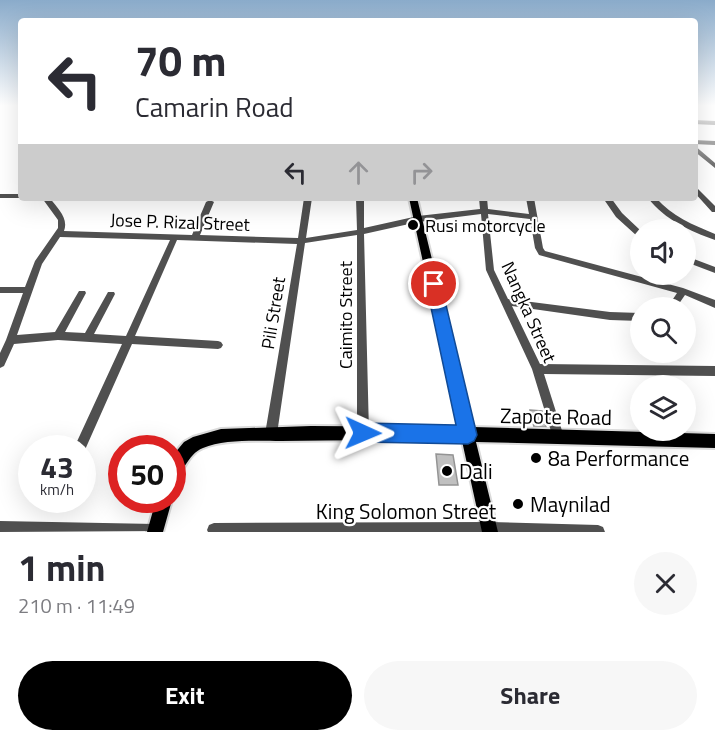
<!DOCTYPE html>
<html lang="en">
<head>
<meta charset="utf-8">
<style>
  :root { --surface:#fff; --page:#f7f7f7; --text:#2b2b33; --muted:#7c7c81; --accent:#000 }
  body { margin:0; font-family:"Titillium Web",sans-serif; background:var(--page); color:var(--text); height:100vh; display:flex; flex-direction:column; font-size:22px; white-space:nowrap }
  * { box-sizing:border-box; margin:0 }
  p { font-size:20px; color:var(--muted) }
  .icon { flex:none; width:33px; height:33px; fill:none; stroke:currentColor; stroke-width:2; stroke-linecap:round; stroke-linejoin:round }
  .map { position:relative; height:532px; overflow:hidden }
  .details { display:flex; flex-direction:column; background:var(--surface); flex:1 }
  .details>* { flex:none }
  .hud { position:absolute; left:18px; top:18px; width:680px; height:183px; border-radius:6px; box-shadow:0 6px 24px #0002; background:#fff; color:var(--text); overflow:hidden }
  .controls { position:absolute; left:630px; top:219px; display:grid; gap:12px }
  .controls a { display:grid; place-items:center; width:66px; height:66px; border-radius:50%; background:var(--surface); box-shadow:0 6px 24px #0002; font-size:30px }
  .speed { position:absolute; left:18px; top:435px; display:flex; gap:12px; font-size:30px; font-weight:700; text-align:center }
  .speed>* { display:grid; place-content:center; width:78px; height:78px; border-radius:50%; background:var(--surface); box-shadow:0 6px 24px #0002; line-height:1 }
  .speed small { font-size:15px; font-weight:400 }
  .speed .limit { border:9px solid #d22; background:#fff; color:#111 }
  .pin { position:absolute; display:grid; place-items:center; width:51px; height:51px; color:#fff; margin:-26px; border:3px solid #fff; border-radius:50%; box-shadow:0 2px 6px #0007 }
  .me { position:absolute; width:66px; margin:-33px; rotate:91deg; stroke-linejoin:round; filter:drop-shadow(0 0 4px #0008) }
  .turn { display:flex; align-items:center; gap:21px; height:126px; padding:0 18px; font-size:27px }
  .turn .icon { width:78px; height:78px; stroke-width:2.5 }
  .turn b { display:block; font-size:42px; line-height:51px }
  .lanes { display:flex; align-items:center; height:57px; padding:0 18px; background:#0003; justify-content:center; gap:30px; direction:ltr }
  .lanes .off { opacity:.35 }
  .round { display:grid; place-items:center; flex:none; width:63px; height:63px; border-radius:32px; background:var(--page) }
  .head { display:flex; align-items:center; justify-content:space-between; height:102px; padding:0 18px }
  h1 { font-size:36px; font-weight:700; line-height:45px }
  .primary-button { display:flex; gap:12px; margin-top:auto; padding:12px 18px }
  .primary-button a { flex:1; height:69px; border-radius:36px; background:var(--accent); color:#fff; font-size:24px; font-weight:700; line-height:69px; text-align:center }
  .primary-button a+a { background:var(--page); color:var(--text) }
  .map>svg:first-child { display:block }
  .building { fill:#c0c0c0; stroke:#949494; stroke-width:1.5 }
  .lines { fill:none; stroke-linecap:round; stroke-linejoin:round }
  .major-casing { stroke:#dbdbdb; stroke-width:4 }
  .minor { fill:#505050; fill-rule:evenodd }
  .major { fill:#000; fill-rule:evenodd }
  .route { fill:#1a73e8; stroke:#114b97; stroke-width:1.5 }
  .poi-dot { fill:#000; stroke:#fff; stroke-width:2 }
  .labels { text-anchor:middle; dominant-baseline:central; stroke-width:4.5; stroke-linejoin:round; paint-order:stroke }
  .street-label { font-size:18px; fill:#000; stroke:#fff }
  .poi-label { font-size:18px; fill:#000; stroke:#fff; text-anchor:start }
  .near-street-label { font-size:21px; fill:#000; stroke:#fff }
  .near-poi-label { font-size:21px; fill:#000; stroke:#fff; text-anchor:start }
</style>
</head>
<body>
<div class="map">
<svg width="715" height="532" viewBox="0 0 715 532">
  <rect width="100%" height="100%" fill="#fff"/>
  <path class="building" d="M530,410L542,411L546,427H534Z
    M436,454L453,455L458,485H439Z"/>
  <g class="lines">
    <defs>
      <path id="major" d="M409,198H417L473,427L715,434V448L476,442L498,532H482L462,441C402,440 341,440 281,441C258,441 224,439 203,448C187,454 183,476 172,480V456L174,454L184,442L193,437L221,429L311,426L459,427Z
        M156,500H172L163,532H147Z"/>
    </defs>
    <use href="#major" class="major-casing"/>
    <path class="minor" d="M694,120L715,121V125L694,124Z
      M694,140L715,141V145L694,144Z
      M694,145L715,163V168L694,151Z
      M694,185L715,206V212H712L694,192Z
      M0,194H21L22,198H0Z
      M42,198H50C57,208 69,218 64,231L192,235L206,202L210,200L214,202L200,235L298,238L304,198H312L306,238L357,230L356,198H364V228L418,216L480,209L479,198H487L488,209L529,214L526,198H534L543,248L545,251L683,288L715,300V308L685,295L676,308H667L677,293L539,255L535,248L530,219L488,214L494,270L508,299L610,312L640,313V321L610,320L512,306L540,364L715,366V376L544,374L564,437L562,441L558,443L554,441L532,369L486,270L481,214L418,222L364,234L369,433L367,437L363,439L359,437L357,433V235L305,243L277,434L275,438L271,440L267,438L265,434L297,244L177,240L135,336L218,341L221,342L223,345L221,348L218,349L132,344L84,452L82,453V448H74L122,344L58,340L14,344L4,366L0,368V353L6,340L23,293H0V287H25L35,261L58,228V220ZM60,237L170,240L126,336L94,334L115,294L114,292H108L85,333L65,332L86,293L85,291H79L55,332L17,335L42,264Z
      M603,198H611L622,213L640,230V237L637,236L616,217Z
      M648,198H656C672,216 693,225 715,234V240C690,231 665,220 648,198Z
      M686,256L715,267V273L686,262Z
      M0,521L155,524L160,526L162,531L0,532Z
      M490,522L598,525L603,527L605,532H208L207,530L209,525L214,523Z"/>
    <use href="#major" class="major"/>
  </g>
  <linearGradient id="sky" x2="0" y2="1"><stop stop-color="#8aabca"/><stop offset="0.59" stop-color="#fff"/><stop offset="1" stop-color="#fff" stop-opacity="0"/></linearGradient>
  <rect width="715" height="179" fill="url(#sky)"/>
  <path class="route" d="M434,279L439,280L441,284L477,435L474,441L468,444L363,442L356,439L353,433L356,426L363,423L456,425L426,284L428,280Z"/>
  <g class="poi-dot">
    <circle cx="413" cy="225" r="6"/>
    <circle cx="536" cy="458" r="6"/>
    <circle cx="447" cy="471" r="6"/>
    <circle cx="518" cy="504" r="6"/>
  </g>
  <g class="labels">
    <g class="street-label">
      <text transform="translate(180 222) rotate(2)">Jose P. Rizal Street</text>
      <text transform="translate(529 312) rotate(66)">Nangka Street</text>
      <text transform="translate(273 313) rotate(-81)">Pili Street</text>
      <text transform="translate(345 315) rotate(-90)">Caimito Street</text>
    </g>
    <g class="poi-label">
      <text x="425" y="225">Rusi motorcycle</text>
    </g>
    <g class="near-street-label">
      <text transform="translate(556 416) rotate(1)">Zapote Road</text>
      <text x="406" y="511">King Solomon Street</text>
    </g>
    <g class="near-poi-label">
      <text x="548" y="458">8a Performance</text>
      <text x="459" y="471">Dali</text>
      <text x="530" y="504">Maynilad</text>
    </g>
  </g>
</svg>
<div class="controls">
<a><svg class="icon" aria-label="sound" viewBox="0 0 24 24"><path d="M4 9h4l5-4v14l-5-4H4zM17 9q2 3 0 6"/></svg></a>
<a><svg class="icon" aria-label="search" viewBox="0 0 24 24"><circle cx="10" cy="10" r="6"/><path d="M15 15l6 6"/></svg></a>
<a><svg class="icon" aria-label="layers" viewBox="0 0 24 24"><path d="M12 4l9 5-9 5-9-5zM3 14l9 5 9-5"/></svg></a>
</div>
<div class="speed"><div>43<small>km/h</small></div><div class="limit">50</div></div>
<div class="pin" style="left:434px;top:284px;background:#d93025"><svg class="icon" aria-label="arrive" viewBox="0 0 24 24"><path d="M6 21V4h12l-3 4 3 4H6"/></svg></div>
<svg class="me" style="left:363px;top:433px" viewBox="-20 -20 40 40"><path d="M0-17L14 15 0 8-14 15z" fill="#1a73e8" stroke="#fff" stroke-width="4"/></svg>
<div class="hud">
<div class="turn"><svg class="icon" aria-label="left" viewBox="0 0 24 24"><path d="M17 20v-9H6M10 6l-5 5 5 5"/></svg><div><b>70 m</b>Camarin Road</div></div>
<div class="lanes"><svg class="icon" aria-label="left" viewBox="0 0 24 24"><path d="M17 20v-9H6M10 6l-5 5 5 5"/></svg><svg class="icon off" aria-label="ahead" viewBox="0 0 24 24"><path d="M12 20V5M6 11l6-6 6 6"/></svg><svg class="icon off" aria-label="right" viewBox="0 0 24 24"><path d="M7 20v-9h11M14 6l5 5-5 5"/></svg></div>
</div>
</div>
<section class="details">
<div class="head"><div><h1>1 min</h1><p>210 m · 11:49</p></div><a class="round"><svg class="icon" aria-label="close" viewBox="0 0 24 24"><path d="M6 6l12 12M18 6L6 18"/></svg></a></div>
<div class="primary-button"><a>Exit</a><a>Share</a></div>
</section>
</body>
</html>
